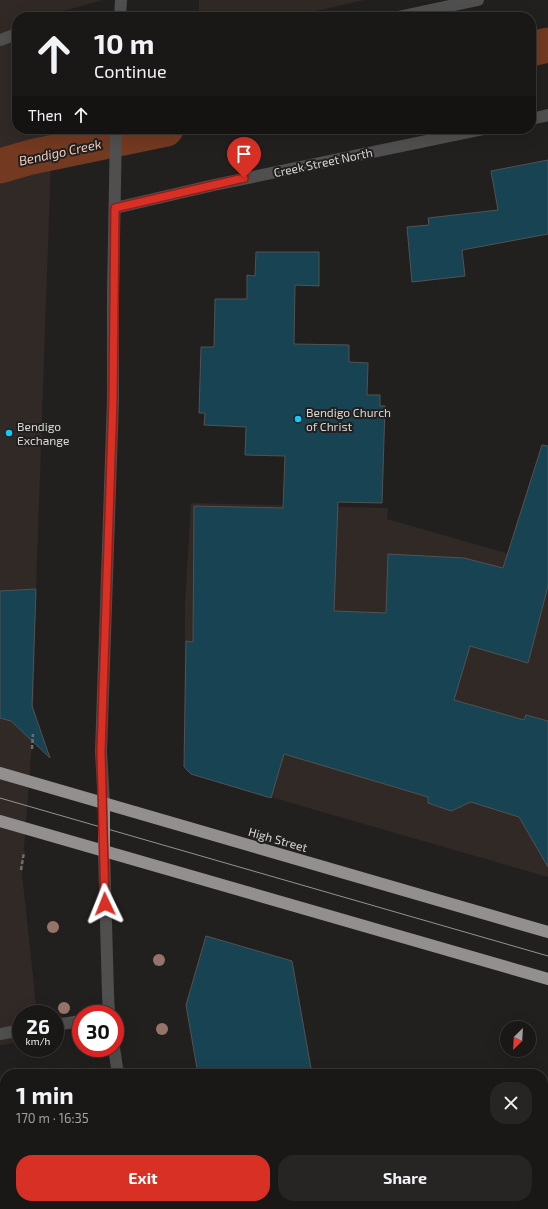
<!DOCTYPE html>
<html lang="en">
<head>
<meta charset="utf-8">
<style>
  :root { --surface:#1a1817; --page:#272524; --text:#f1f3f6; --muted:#9fa0a1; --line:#383736; --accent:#d93025 }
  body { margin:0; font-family:"Exo 2",sans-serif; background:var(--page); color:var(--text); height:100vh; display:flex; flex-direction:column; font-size:15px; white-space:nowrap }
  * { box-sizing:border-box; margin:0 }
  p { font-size:13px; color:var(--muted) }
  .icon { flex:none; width:22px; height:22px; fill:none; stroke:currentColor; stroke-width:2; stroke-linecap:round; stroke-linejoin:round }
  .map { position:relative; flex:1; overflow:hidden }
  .drawer { position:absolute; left:0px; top:1069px; width:548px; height:140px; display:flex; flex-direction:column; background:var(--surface); border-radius:16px 16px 0 0; box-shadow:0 4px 16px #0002,0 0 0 1px var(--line) }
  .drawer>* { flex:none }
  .hud { position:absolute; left:12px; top:12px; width:524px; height:122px; border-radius:16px; box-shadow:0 4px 16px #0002,0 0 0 1px var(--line); background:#1a1817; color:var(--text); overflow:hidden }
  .needle { width:26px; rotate:204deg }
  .buttons { position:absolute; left:500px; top:1021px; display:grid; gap:8px }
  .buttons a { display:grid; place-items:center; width:36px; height:36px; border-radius:50%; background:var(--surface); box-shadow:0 4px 16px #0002,0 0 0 1px var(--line); font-size:20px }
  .speed { position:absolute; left:12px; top:1005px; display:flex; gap:8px; font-size:20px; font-weight:700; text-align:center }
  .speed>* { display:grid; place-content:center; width:52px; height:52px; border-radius:50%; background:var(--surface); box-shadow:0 4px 16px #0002,0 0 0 1px var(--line); line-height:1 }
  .speed small { font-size:10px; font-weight:400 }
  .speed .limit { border:6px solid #d22; background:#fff; color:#111 }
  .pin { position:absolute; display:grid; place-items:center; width:34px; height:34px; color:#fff; margin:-41px -17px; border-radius:50% 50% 50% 0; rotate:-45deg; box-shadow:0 0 4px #0007 }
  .pin .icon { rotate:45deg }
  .me { position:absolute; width:44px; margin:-22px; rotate:358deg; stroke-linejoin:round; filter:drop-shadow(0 0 3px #0008) }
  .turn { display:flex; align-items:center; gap:14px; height:84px; padding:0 16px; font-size:18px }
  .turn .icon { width:52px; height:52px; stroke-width:2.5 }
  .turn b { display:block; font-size:28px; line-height:34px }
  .then { display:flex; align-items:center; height:38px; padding:0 16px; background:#0003; gap:8px; font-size:15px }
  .round { display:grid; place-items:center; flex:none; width:42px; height:42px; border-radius:16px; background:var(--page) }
  .overview { display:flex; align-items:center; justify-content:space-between; height:68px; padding:0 16px }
  h1 { font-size:24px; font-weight:700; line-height:30px }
  .button { display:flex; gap:8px; margin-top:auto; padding:8px 16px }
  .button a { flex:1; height:46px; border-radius:16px; background:var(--accent); color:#fff; font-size:16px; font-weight:700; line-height:46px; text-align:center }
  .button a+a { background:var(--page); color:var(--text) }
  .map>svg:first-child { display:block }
  .built { fill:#302926 }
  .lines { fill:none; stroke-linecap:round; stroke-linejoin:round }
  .canal { stroke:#733921; stroke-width:35 }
  .building { fill:#174352; stroke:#505354 }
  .path { stroke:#6f6d6c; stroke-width:2.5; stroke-dasharray:4 2; stroke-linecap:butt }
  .minor { stroke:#504f4f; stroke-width:12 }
  .highway { stroke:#938f8e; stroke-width:12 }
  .tram { stroke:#959392; stroke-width:1 }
  .tree { fill:#957569 }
  .route-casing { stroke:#8d1f18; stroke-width:10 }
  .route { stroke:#d93025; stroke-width:7 }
  .poi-dot { fill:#10cafa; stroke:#22201f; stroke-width:1.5 }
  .labels { text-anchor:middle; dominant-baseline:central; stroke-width:4; stroke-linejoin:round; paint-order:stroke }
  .street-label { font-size:12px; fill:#dad8d7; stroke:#22201f }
  .poi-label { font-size:12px; fill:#dad8d7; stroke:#22201f; text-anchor:start }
  .water-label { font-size:13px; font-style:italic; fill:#f3cdbe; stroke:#22201f }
</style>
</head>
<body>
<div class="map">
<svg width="548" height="1209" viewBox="0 0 548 1209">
  <rect width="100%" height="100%" fill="#22201f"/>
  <path class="built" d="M0,0H103L56,13L55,17H17V129H52L36,589L33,729L22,874L37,1014H21V1042L0,1045Z
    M199,0H364L289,17H199Z
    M191,503L388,508L387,519L548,565V877L191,774L184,767L185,605Z"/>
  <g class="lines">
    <path class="canal" d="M531,49L548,45
      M0,166L31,157L166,129"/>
  </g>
  <path class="building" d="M548,160V234L462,250L465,276L412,282L407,227L429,225L428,218L498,210L491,171Z
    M256,252H319V286L295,285L294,344L349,345V362L368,363L367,395H380V406H385L382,503L338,502L334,611L386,613L388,554L464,558L503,568L542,445L548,446V586L528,663L470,646L454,700L524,720L526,715L548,721V867L519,817L471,802L451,811L428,803V797L284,754L271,798L191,774L184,767L186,641L193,642L194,506L283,508L285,456L245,455L246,427L204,425L205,413H199L201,347H214L215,299H247V275L255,276Z
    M36,589L32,706L50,758L11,721L0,718V591Z
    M206,936L292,961L312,1074H198L186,1005Z"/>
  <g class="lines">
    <path class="path" d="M185,17L191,14
      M32,749L33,734
      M21,870L24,852"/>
    <path class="minor" d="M120,17L121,0
      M398,17L478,0
      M0,40L17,34
      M531,119L548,115
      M115,208L214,185L484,129
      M104,803L101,752L113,400V294L116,129
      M104,851L108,994L109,1014
      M55,1025L81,1021
      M0,1034L21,1030
      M114,1048L118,1074
      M139,1204L140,1209"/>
    <path class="highway" d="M0,773L548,932
      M104,803V851
      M0,821L548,979"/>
    <path class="tram" d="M0,798L548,956"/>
  </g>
  <g class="tree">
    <circle cx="53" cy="927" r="6"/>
    <circle cx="159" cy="960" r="6"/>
    <circle cx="64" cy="1008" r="6"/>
    <circle cx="162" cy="1029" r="6"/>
  </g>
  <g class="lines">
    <defs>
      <path id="route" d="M105,904L101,752L113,400L115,208L244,178"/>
    </defs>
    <use href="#route" class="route-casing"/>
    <use href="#route" class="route"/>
  </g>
  <g class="poi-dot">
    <circle cx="298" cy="419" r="4"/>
    <circle cx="9" cy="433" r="4"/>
  </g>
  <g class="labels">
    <g class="street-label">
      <text transform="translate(323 162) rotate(-12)">Creek Street North</text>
      <text transform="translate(278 839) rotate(16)">High Street</text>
    </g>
    <g class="poi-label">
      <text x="306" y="412">Bendigo Church<tspan x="306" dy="14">of Christ</tspan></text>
      <text x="17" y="426">Bendigo<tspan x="17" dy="14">Exchange</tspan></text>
    </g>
    <g class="water-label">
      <text transform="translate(60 152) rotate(-12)">Bendigo Creek</text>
    </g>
  </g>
</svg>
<div class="buttons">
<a><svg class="needle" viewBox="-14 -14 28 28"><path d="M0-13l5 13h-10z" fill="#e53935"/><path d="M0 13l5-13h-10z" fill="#9fa0a1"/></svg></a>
</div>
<div class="speed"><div>26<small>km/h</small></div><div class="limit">30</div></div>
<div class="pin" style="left:244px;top:178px;background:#d93025"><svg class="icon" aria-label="arrive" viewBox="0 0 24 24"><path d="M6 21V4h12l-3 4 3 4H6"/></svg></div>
<svg class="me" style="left:105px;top:904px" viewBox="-20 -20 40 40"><path d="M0-17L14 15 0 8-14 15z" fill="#d93025" stroke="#fff" stroke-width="4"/></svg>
<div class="hud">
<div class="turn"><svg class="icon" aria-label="ahead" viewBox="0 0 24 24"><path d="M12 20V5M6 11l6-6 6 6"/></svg><div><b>10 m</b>Continue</div></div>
<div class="then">Then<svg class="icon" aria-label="ahead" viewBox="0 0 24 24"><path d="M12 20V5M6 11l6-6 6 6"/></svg></div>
</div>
<section class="drawer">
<div class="overview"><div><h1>1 min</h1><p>170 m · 16:35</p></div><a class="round"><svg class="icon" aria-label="close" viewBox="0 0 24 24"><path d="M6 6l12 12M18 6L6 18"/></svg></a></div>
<div class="button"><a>Exit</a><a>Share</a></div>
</section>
</div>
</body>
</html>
